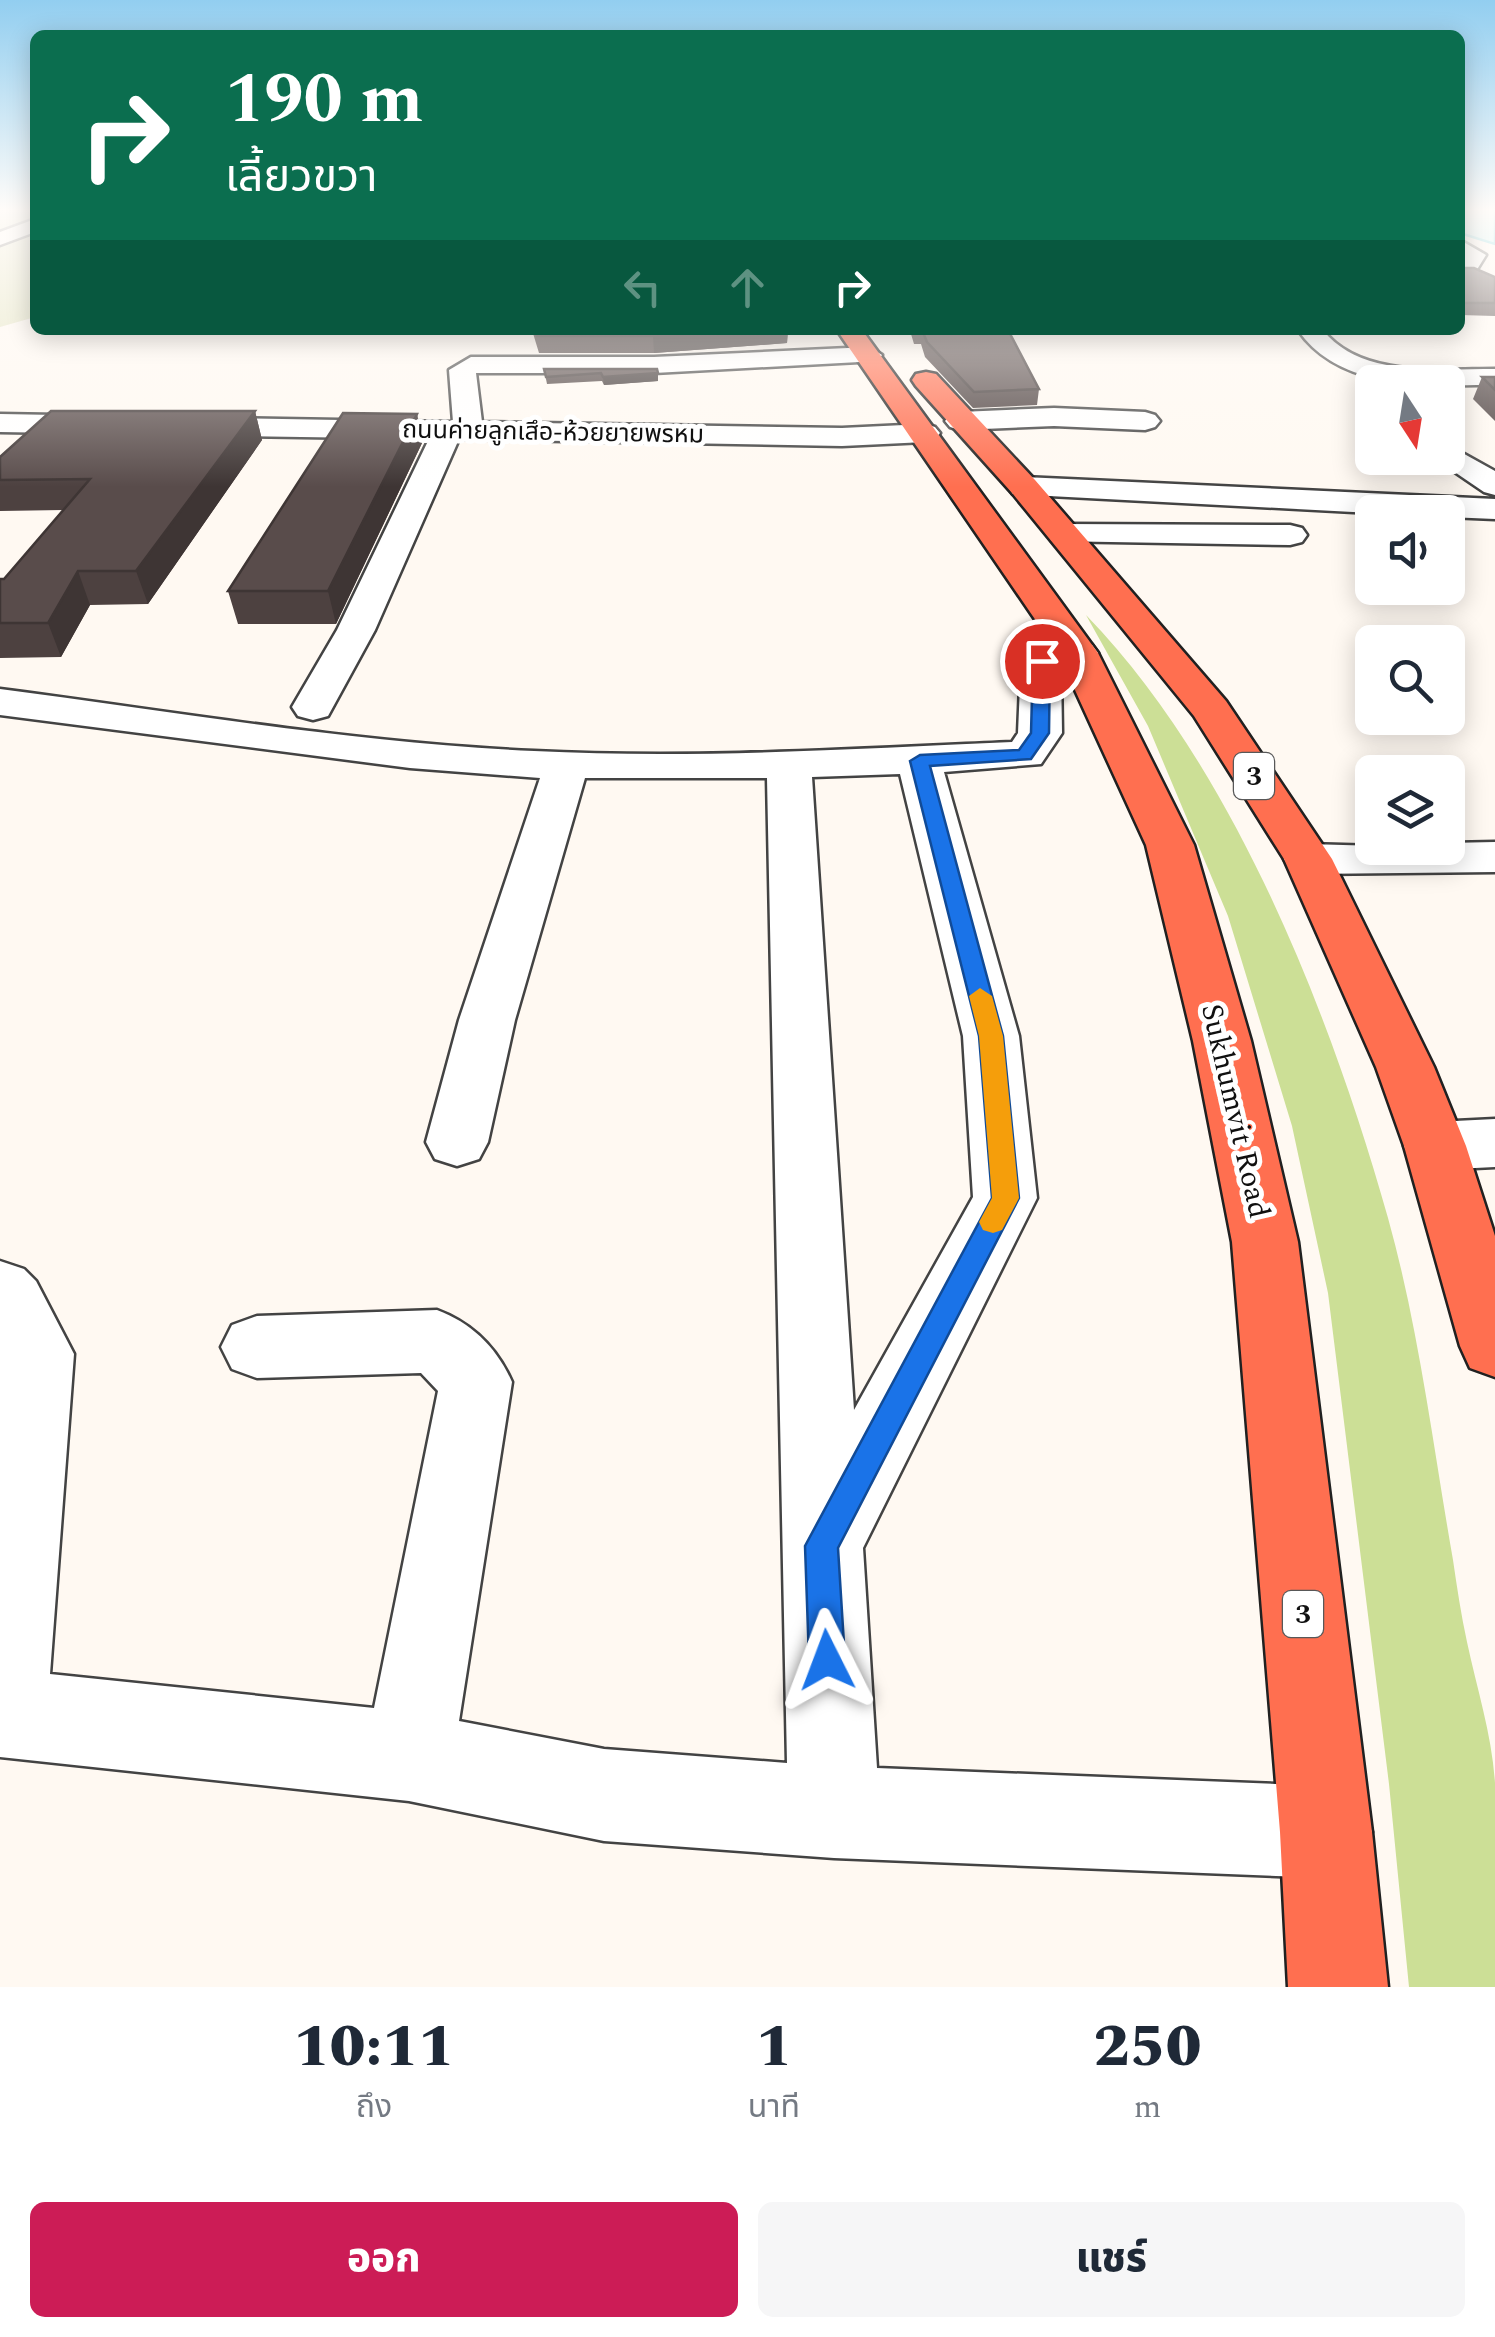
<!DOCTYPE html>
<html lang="th">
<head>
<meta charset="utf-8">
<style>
  :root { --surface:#fff; --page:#f6f6f7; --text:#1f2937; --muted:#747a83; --accent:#cc1c56 }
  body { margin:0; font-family:Spectral,"Noto Sans Thai",serif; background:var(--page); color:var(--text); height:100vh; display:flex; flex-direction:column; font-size:38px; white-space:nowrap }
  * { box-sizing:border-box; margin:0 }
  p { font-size:32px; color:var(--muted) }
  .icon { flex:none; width:55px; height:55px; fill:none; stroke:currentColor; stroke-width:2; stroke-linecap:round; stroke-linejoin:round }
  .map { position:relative; height:1987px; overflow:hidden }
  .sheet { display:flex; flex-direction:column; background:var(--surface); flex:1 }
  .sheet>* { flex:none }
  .banner { position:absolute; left:30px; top:30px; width:1435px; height:305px; border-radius:15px; box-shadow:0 5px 25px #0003; background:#0b6e4f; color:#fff; overflow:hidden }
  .needle { width:65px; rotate:168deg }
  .controls { position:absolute; left:1355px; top:365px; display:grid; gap:20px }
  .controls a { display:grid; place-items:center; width:110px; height:110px; border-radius:15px; background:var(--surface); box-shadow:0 5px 25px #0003; font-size:50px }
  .pin { position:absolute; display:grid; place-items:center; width:85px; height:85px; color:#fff; margin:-42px; border:5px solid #fff; border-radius:50%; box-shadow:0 2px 10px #0007 }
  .me { position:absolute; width:110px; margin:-55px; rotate:357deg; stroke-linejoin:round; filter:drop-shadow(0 0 8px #0008) }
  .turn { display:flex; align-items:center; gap:35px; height:210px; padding:0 30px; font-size:45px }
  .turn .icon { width:130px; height:130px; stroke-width:2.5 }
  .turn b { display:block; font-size:70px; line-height:85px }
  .lanes { display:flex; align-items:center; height:95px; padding:0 30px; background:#0003; justify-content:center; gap:50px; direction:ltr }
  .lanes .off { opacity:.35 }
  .eta { display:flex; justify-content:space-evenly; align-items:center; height:170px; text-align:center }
  .eta b { font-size:60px; font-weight:800; line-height:70px }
  .primary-button { display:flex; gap:20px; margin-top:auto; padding:20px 30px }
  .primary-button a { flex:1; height:115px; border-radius:15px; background:var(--accent); color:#fff; font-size:40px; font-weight:800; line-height:115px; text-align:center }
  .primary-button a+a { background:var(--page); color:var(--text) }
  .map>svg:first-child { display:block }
  .forest { fill:#ccdf96 }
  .cemetery { fill:#e3e4c0 }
  .water { fill:#b2f4fb; stroke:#33c5d8; stroke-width:2.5 }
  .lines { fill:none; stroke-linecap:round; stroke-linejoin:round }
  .minor-casing { stroke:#434343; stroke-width:5 }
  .highway-casing { stroke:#212121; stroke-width:5 }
  .minor { fill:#fff; fill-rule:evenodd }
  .highway { fill:#ff6f50; fill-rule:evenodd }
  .wall { fill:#4d4140 }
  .shaded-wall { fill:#3e3534 }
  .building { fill:#594c4b; stroke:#3e3534; stroke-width:2.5 }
  .route { fill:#1a73e8; stroke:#114b97; stroke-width:2.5 }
  .slow { fill:#f59e0b }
  .labels { text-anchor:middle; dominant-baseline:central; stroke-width:10; stroke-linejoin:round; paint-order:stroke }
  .far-street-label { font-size:25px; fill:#101010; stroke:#fff }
  .shield { fill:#fff; stroke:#585858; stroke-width:2.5 }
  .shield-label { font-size:28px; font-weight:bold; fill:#101010 }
  .street-label { font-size:30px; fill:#101010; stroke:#fff }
</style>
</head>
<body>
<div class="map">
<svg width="1495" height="1987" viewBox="0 0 1495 1987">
  <rect width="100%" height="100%" fill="#fff9f2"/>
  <path class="forest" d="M1086,615C1234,767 1331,1016 1388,1218C1419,1329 1433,1446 1453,1560C1457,1587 1461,1615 1467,1642C1477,1689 1492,1735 1495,1783C1495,1850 1495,1919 1495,1987H1409L1389,1784L1328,1293L1292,1126L1228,916L1148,726Z"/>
  <path class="cemetery" d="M0,209H35V317L0,327Z"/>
  <path class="water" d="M1460,209H1495V244L1460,233Z"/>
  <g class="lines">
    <defs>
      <path id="minor" d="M35,219V232L0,245V232Z
        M1460,240L1486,255L1473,276H1460L1463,257Z
        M1298,330H1323C1360,378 1441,369 1495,369V385C1430,385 1341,392 1298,330Z
        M869,347L882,355L878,361L654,373H476L482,422L842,428L925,424L935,427L940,433L935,439L925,442L842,446L459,439L375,630L328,716L313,720L298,716L292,707L337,630L429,439L0,432V414L453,422L449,370L471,357H654Z
        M1054,408L1145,412L1155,415L1160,421L1155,427L1145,430L1054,426L960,430L950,427L945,421L950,415L960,412Z
        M1448,445L1495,471V495L1484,492L1437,460L1435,458H1448Z
        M1024,477L1495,499V519L1448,517V512L1372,513L1013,494L1008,487L1013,480Z
        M1064,524L1290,525L1302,528L1307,535L1302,542L1290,545L1052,541L1047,534L1052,527Z
        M1078,641L1092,645L1098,653L1092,661L1061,669L1062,733L1041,764L944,772L1019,1036L1037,1198L863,1548L877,1768L1326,1786L1359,1799L1372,1832L1359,1865L1326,1878L834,1858L604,1841L409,1801L0,1757V1261L24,1269L36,1281L74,1354L50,1674L374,1708L438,1391L421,1373L257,1378L232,1369L221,1347L232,1325L257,1316L437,1310C472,1323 497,1348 512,1382L459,1721L604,1749L787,1763L767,778H585L515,1020L488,1142L479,1159L457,1166L435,1159L426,1142L459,1020L540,778L410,768L0,715V689C177,712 356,743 534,751C693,759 853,749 1012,742L1018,733L1021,661L1027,653ZM900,774L963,1036L973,1197L854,1410L812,777Z
        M1495,842V872L1308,874L1291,869L1284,859L1291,849L1308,844L1448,848V843Z
        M1495,1119V1167L1435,1170L1413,1163L1404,1146L1413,1129L1435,1122Z"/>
      <path id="highway" d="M837,330H862L1098,653L1194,845L1251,1041L1298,1242L1372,1832L1388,1987H1288L1280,1832L1232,1242L1193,1041L1146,845L1058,653Z
        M926,372L936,374L1035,480L1226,701L1332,859L1434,1067L1466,1146L1495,1236V1377L1470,1368L1460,1346L1404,1146L1376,1067L1284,859L1194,716L1013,494L916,386L912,380L916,374Z"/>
    </defs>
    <use href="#minor" class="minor-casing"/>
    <use href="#highway" class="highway-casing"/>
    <use href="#minor" class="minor"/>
    <use href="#highway" class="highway"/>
  </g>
  <path class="wall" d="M1460,262L1464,268L1495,277V316L1460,315Z
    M532,330H788L787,343L654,353H539Z
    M902,330H1008L1039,389L1037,405L973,408L925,357L921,344H914L911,334Z
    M544,369L658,373V381L604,385L602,381L547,384Z
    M1482,377H1495V421L1473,399Z
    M255,411L262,440L148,604L90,605L61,657L0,658V579H4L63,510L0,511V457Z
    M417,414L422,443L336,624H238L228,591Z"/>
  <path class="shaded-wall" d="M736,330H788L787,343L654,353L653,336Z
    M658,373V381L604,385L603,377Z
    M255,411L262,440L148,604L136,571Z
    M417,414L422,443L336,624L328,591Z
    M78,571L90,605L61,657L48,623Z"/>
  <path class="building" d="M1460,262L1464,268H1474L1495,277V303H1460Z
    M535,330H736L653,336H537Z
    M922,330H1008L1039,389L974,392L927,342Z
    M544,369H657L658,373L603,377L601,373L546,377Z
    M1482,377H1495V390Z
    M51,411H255L136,571H78L48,623H0V579H4L90,479L0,480V457Z
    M343,413L417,414L328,591H228Z"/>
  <linearGradient id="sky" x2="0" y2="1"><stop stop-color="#92cef0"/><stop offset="0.43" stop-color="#fffcf9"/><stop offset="1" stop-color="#fffcf9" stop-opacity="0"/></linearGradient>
  <rect width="1495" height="487" fill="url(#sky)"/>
  <path class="route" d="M1042,656L1050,661L1049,733L1031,759L930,766L1003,1036L1019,1198L838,1548L845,1660L839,1672L827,1678L815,1672L809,1660L805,1546L992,1198L979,1036L910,761L920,755L1019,750L1031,733L1033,661Z"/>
  <path class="slow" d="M980,988L992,996L1003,1036L1019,1198L1002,1230L993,1233L983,1230L979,1222L992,1198L979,1036L969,996Z"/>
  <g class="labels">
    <g class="far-street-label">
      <text transform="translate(553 433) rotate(1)">ถนนค่ายลูกเสึอ-ห้วยยายพรหม</text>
    </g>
    <g class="shield">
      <rect x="1234" y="753" width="40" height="46" rx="8"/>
      <rect x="1283" y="1591" width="40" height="46" rx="8"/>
    </g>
    <g class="shield-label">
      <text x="1254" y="776">3</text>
      <text x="1303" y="1614">3</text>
    </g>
    <g class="street-label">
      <text transform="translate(1235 1111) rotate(77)">Sukhumvit Road</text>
    </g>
  </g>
</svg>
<div class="controls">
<a><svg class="needle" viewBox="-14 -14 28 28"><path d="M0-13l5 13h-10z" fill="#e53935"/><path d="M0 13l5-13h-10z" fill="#747a83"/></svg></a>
<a><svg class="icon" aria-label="sound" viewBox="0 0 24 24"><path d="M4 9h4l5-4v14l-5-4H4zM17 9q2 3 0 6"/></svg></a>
<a><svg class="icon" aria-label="search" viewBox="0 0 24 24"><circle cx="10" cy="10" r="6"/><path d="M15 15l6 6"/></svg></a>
<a><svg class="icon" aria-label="layers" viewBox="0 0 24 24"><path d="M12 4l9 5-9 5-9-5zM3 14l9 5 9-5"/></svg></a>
</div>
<div class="pin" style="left:1042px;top:661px;background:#d93025"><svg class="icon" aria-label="arrive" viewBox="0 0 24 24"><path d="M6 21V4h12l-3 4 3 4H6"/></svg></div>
<svg class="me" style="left:827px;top:1660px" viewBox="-20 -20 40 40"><path d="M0-17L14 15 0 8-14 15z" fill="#1a73e8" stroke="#fff" stroke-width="4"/></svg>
<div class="banner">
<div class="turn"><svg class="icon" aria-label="right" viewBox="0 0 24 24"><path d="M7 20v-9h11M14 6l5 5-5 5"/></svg><div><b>190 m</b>เลี้ยวขวา</div></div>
<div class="lanes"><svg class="icon off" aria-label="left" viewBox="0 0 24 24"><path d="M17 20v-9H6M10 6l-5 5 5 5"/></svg><svg class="icon off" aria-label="ahead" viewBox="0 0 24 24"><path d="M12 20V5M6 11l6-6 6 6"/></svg><svg class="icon" aria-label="right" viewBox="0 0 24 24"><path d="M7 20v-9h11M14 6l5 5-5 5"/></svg></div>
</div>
</div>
<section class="sheet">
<div class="eta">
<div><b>10:11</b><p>ถึง</p></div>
<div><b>1</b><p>นาที</p></div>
<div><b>250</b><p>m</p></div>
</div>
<div class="primary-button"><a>ออก</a><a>แชร์</a></div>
</section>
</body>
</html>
